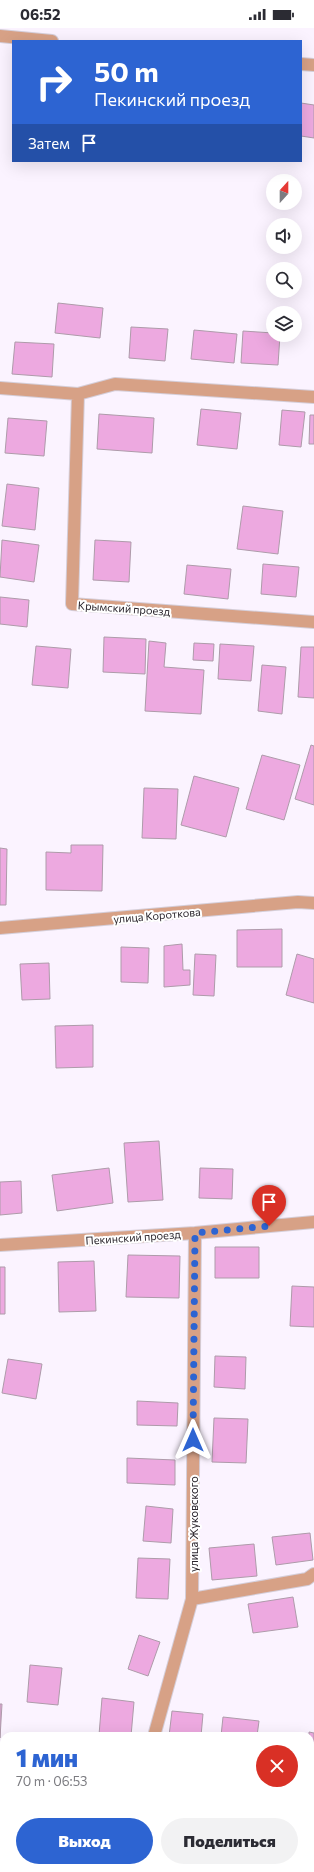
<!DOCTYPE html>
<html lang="ru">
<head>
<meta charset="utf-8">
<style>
  :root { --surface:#fff; --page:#f2f2f3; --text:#2b2b33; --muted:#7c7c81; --accent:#2d64d2 }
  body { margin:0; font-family:Commissioner,sans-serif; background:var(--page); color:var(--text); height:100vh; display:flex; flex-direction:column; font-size:15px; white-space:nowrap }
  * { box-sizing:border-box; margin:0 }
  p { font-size:13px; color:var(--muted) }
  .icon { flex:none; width:22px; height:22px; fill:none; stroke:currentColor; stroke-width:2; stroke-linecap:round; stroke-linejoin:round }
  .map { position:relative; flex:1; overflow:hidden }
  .drawer { position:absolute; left:0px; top:1704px; width:314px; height:140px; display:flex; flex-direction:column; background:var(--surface); border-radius:12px 12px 0 0; box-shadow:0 4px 16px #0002 }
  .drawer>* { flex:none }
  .banner { position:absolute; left:12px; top:12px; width:290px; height:122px; border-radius:0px; box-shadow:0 4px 16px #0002; background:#2d64d2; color:#fff; overflow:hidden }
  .needle { width:26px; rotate:21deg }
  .buttons { position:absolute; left:266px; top:146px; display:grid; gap:8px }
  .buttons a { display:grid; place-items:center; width:36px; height:36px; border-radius:50%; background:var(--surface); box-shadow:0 4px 16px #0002; font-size:20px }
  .pin { position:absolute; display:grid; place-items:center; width:34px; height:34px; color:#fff; margin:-41px -17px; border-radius:50% 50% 50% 0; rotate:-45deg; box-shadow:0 0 4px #0007 }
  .pin .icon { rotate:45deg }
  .me { position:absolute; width:44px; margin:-22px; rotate:0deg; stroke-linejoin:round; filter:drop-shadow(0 0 3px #0008) }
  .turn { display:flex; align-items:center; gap:14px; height:84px; padding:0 16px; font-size:18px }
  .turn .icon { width:52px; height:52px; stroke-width:2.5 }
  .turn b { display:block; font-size:28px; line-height:34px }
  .then { display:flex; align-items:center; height:38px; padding:0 16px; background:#0003; gap:8px; font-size:15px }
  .round { display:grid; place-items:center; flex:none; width:42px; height:42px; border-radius:21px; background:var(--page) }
  .summary { display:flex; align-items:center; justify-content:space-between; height:68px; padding:0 16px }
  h1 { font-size:24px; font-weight:800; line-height:30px; color:var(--accent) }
  .button { display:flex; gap:8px; margin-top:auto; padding:8px 16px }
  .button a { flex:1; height:46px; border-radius:24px; background:var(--accent); color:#fff; font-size:16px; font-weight:800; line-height:46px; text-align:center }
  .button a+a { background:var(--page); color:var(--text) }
  .status { display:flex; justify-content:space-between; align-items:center; height:28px; padding:0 20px; background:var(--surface); direction:ltr }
  .status svg { height:11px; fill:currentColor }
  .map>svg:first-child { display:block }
  .building { fill:#eda9e0; stroke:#ae9baa }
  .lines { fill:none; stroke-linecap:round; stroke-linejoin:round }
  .minor-casing { stroke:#d5ced9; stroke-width:14 }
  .tertiary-casing { stroke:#d5ced9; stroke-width:14 }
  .minor { stroke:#d7a186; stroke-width:12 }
  .tertiary { stroke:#d7a186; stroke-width:12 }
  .route { stroke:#2d64d2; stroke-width:7; stroke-dasharray:0 12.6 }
  .labels { text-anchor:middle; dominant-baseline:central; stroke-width:4; stroke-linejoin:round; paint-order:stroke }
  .street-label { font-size:11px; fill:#2a252c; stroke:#fff }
</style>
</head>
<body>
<div class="status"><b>06:52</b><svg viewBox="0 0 49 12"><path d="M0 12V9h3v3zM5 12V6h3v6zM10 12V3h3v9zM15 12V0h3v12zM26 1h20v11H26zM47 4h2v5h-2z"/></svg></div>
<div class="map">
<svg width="314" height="1844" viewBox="0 0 314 1844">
  <rect width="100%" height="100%" fill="#fbf3ff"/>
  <path class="building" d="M301,75L314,77V110L301,108Z
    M58,275L103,280L100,310L55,305Z
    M131,299L168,301L165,333L129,330Z
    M194,302L237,306L234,335L191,331Z
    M243,303L273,305V307H280L278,337L241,335Z
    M15,314L54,316L52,349L12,346Z
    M201,381L241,385L237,421L197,417Z
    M282,382L305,384L301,419L279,417Z
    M99,386L154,390L152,425L97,421Z
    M310,387H314V416H309Z
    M8,390L47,393L44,428L5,425Z
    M7,456L39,460L35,502L2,498Z
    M243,478L283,483L278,526L237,521Z
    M2,512L39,517L34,554L0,549Z
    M95,512L131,514L129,554L93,552Z
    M263,536L299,539L296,569L261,566Z
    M187,537L231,541L228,571L184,566Z
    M0,569L29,572L27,599L0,596Z
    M104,609L146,611L145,646L103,644Z
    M149,613L166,615L164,639L204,642L201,686L145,683Z
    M194,615L214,616L213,633L193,632Z
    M220,616L254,618L251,653L218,651Z
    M36,618L71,621L68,660L32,657Z
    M301,619H314V670L298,669Z
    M262,637L286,639L282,686L258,683Z
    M311,717L314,718V777L295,771Z
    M262,727L300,737L284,792L246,781Z
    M194,748L239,760L226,809L181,797Z
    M144,760L178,761L176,811L142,810Z
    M71,817H103L102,863L46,862V824L71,825Z
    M0,820L7,821L6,877H0Z
    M282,901V939H237V902Z
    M182,916L183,942H190V957L164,959V918Z
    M121,919L149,920L148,955L121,954Z
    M195,926L216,927L214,968L193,967Z
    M297,926L314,931V975L286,967Z
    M49,935L50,971L22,972L20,936Z
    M93,997V1039L56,1040L55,998Z
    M159,1113L163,1172L128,1174L124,1115Z
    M109,1140L113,1175L57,1183L52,1147Z
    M200,1140L233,1141L232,1171L199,1170Z
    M21,1153L22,1185L0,1187V1154Z
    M215,1219H259V1250H215Z
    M128,1227L180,1228L179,1270L126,1269Z
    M94,1233L96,1283L59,1284L58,1234Z
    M0,1239H5V1286H0Z
    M292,1258L314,1259V1299L290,1298Z
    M215,1328L246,1329L245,1361L214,1359Z
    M8,1331L42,1336L36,1371L2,1365Z
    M137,1373L178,1375L177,1398L137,1397Z
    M214,1390L248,1391L246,1435L212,1434Z
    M127,1430L175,1432V1457L127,1455Z
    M146,1478L173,1481L171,1515L143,1513Z
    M310,1505L313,1532L276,1537L272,1509Z
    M254,1516L257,1548L212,1552L209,1520Z
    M138,1530L170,1531L168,1571L136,1570Z
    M293,1569L298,1599L253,1605L248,1576Z
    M139,1607L160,1614L148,1648L128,1641Z
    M30,1637L62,1640L58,1677L27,1674Z
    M102,1670L134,1674L131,1708L99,1707Z
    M0,1676H2L0,1710Z
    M172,1683L203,1686L201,1708H169Z
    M223,1689L259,1693L257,1708H221Z
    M309,1704L314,1705V1743L310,1742Z
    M310,1817H314V1830H310Z
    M182,1840H226L229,1841L228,1844H180Z
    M269,1840H292L291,1844H268Z"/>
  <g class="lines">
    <defs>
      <path id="minor" d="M0,360L78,366L115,356L314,369
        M78,366L72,576L314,594
        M0,900L298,874L314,875
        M0,1217L195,1205L314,1194
        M192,1571L307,1551L314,1546
        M154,1708L192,1571L195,1205
        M0,1732L4,1733
        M310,1764L314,1765
        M164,1844L166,1840"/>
      <path id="tertiary" d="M0,8L52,13
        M301,36L314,37"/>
    </defs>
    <use href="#minor" class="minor-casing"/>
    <use href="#tertiary" class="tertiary-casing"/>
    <use href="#minor" class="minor"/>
    <use href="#tertiary" class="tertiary"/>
  </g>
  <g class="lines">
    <path class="route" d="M193,1412L195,1205L269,1198"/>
  </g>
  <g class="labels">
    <g class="street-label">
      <text transform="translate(124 580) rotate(4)">Крымский проезд</text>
      <text transform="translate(157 887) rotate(-5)">улица Короткова</text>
      <text transform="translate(133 1209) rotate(-4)">Пекинский проезд</text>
      <text transform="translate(193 1496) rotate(-90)">улица Жуковского</text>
    </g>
  </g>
</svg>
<div class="buttons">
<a><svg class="needle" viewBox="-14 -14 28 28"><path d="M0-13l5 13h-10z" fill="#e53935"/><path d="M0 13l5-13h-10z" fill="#7c7c81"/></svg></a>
<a><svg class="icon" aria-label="sound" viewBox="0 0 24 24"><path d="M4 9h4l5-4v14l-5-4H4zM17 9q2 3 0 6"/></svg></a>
<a><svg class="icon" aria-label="search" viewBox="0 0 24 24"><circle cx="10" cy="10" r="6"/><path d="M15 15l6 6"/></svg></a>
<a><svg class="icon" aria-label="layers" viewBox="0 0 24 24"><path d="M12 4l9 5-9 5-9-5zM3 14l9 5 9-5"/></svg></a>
</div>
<div class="pin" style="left:269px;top:1198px;background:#d93025"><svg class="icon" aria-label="arrive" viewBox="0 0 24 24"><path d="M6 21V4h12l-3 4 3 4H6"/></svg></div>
<svg class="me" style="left:193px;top:1412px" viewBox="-20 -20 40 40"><path d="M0-17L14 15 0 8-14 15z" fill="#2d64d2" stroke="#fff" stroke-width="4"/></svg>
<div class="banner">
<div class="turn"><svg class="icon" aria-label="right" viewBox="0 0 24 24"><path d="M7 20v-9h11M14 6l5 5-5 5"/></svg><div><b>50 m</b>Пекинский проезд</div></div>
<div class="then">Затем<svg class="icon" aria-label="arrive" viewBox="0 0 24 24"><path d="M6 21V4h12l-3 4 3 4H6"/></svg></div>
</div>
<section class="drawer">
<div class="summary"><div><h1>1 мин</h1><p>70 m · 06:53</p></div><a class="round" style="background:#d93025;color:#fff"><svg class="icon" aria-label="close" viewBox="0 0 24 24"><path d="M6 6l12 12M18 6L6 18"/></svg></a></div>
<div class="button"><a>Выход</a><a>Поделиться</a></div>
</section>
</div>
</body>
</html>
